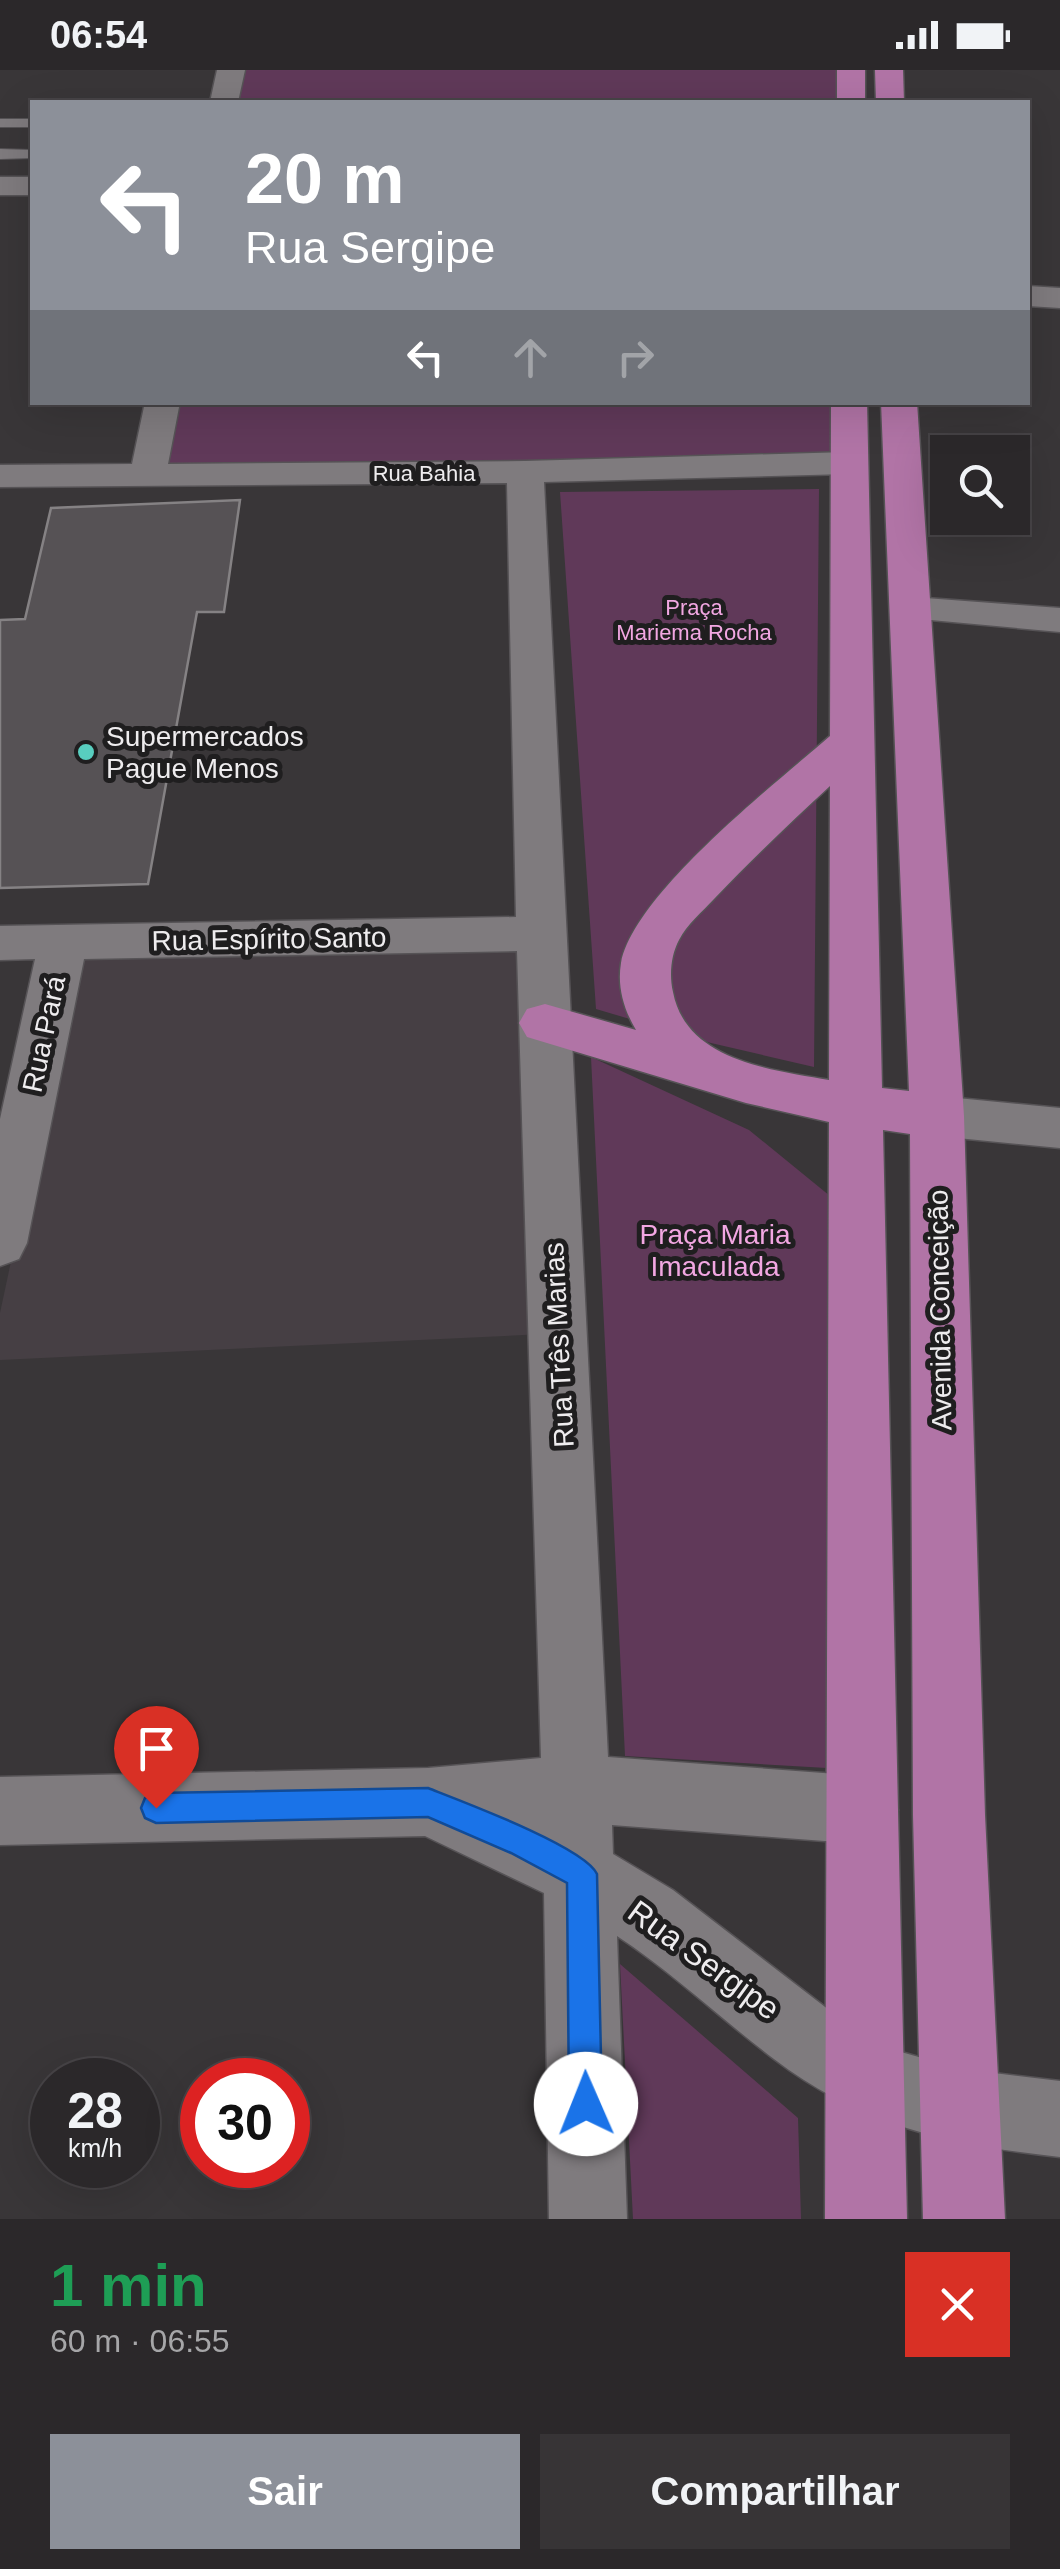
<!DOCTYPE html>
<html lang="pt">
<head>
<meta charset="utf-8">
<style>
  :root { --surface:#2b282a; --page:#373436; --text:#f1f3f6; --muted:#a6a6a8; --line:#474447; --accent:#8c9099 }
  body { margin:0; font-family:Arial,sans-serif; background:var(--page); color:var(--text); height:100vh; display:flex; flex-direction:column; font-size:38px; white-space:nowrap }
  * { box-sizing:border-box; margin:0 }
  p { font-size:32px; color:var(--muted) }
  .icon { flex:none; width:55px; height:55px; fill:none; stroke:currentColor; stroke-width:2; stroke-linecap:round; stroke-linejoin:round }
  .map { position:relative; height:2149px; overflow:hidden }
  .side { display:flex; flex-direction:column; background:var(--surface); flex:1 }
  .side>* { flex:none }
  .hud { position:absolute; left:30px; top:30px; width:1000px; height:305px; border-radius:0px; box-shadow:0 10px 40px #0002,0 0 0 2px var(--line); background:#8c9099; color:#fff; overflow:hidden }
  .tools { position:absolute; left:930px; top:365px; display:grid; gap:20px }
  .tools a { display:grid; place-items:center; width:100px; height:100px; border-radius:0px; background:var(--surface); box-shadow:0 10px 40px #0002,0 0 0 2px var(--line); font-size:50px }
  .speed { position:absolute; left:30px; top:1988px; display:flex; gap:20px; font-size:50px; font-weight:700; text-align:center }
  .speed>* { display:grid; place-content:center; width:130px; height:130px; border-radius:50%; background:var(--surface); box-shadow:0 10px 40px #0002,0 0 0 2px var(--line); line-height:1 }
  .speed small { font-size:25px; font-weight:400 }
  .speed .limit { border:15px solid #d22; background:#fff; color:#111 }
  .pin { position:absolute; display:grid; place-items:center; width:85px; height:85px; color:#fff; margin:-102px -42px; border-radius:50% 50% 50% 0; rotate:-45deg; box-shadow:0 0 10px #0007 }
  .pin .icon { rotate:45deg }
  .me { position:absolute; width:110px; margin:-55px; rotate:359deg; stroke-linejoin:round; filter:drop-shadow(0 0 8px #0008) }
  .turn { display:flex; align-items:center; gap:35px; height:210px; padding:0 50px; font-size:45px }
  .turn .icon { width:130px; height:130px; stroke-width:2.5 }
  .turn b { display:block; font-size:70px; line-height:85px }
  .lanes { display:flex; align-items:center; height:95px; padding:0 50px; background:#0003; justify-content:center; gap:50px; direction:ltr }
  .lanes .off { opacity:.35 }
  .round { display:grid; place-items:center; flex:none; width:105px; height:105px; border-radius:0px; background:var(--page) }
  .overview { display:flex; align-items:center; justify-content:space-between; height:170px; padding:0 50px }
  h1 { font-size:60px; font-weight:700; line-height:75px; color:#1e9e55 }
  .button { display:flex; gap:20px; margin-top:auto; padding:20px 50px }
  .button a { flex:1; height:115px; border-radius:0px; background:var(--accent); color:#fff; font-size:40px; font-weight:700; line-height:115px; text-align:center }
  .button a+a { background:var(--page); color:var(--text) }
  .status { display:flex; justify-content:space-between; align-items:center; height:70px; padding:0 50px; background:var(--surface); direction:ltr }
  .status svg { height:28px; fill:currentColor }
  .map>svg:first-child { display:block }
  .built { fill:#463f44 }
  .green { fill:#603959 }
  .building { fill:#565255; stroke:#858284; stroke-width:2.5 }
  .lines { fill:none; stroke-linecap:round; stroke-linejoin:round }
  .service-casing { stroke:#565356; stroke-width:2 }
  .minor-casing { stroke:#565356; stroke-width:3 }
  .primary-casing { stroke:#565356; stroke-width:3 }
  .service { fill:#7f7b7e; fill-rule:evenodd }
  .minor { fill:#7f7b7e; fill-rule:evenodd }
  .primary { fill:#b174a6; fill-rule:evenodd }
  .route { fill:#1a73e8; stroke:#114b97; stroke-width:2.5 }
  .poi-dot { fill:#58cebf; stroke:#1f1e1f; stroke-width:4 }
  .labels { text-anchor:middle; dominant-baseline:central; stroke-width:10; stroke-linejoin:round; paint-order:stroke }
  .far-street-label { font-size:22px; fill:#eeecee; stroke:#1f1e1f }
  .far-park-label { font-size:22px; fill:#f2a7e2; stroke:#1f1e1f }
  .poi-label { font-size:28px; fill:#eeecee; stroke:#1f1e1f; text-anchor:start }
  .street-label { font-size:28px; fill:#eeecee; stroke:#1f1e1f }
  .park-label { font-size:28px; fill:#f2a7e2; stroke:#1f1e1f }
  .near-street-label { font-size:32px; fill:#eeecee; stroke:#1f1e1f }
</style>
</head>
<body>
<div class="status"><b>06:54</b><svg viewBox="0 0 49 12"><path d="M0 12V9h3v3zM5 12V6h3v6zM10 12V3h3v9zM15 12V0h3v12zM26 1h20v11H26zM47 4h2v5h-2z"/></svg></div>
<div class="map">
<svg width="1060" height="2149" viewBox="0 0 1060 2149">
  <rect width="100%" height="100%" fill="#393638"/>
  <path class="built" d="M526,871L544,1264L0,1290V1243L77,882Z"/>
  <path class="green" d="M237,0H851L850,32H229Z
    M164,333H840L838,393L148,404Z
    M819,419L814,997L711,973L596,939L560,422Z
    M591,987L749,1060L830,1126L827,1698L625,1686Z
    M620,1894L798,2048L801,2149H633Z"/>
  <path class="building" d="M240,430L224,542H197L148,814L0,818V550L25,549L51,438Z"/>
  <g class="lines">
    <defs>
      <path id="service" d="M0,49H32V57H0Z
        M0,79L32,80V88L0,89Z"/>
      <path id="minor" d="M217,0H245L238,32H210Z
        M0,107H32V125H0Z
        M1028,216L1060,218V238L1028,236Z
        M145,332H180L168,394L525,391L848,382L861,385L866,393L861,401L848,404L544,412L608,1687L864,1706L888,1716L898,1740L888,1764L864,1774L612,1755L613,1784L673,1820L829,1940L894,1980L961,1999L1060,2011V2087C951,2075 864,2057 774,1989C721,1949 672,1902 617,1866L627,2149H549L544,1823L425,1766L0,1775V1707L428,1698L541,1688L517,881L84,889L27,1173L19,1189L0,1196V1049L35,889L0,890V856L516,847L507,413L0,417V395L132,394Z
        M912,527L1060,538V562L898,547L892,539L898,531Z
        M937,1026L1060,1038V1078L937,1066L919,1060L911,1046L919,1032Z"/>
      <path id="primary" d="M837,0H865V32H837Z
        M875,0H903L904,32H876Z
        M831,332H867L882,1018L909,1021L881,332H917L964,1046L985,1745L1005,2149H923L913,1745L910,1064L883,1060L907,2149H825L829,1052L746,1033L527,967L519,953L527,939L545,934L636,960C624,940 617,917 621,893C634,824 775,714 830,666ZM830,716L829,1010C772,1000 686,991 673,922C669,905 671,885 679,870C687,854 702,842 714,829C751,790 790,753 830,716Z"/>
    </defs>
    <use href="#service" class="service-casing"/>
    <use href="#minor" class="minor-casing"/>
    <use href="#primary" class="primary-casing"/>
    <use href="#service" class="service"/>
    <use href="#minor" class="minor"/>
    <use href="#primary" class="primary"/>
  </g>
  <path class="route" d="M428,1718C461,1731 585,1777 597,1804L602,2034L597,2046L586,2050L574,2046L569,2034L567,1813L511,1783L428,1747L156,1753L145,1748L141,1738L145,1728L156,1723Z"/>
  <circle class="poi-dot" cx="86" cy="682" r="10"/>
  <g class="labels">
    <g class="far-street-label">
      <text x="424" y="403">Rua Bahia</text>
    </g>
    <g class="far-park-label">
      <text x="694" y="537">Praça<tspan x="694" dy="25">Mariema Rocha</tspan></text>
    </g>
    <g class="poi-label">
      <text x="106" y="666">Supermercados<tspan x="106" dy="32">Pague Menos</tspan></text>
    </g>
    <g class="street-label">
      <text transform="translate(269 869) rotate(-1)">Rua Espírito Santo</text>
      <text transform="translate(44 964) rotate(-78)">Rua Pará</text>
      <text transform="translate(940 1240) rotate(-91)">Avenida Conceição</text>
      <text transform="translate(559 1275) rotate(-93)">Rua Três Marias</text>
    </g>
    <g class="park-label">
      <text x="715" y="1164">Praça Maria<tspan x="715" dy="32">Imaculada</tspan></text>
    </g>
    <g class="near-street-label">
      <text transform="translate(704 1890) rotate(36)">Rua Sergipe</text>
    </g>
  </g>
</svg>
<div class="tools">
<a><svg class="icon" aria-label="search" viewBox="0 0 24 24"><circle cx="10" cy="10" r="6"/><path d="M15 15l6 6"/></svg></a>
</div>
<div class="speed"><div>28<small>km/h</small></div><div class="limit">30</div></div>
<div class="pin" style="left:156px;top:1738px;background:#d93025"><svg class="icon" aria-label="arrive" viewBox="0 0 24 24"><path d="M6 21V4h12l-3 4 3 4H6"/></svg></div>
<svg class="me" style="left:586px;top:2034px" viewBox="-20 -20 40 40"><circle r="19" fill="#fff"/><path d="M0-13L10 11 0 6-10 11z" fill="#1a73e8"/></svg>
<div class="hud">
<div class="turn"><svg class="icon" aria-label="left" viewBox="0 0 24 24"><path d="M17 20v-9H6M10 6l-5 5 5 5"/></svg><div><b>20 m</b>Rua Sergipe</div></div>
<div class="lanes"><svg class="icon" aria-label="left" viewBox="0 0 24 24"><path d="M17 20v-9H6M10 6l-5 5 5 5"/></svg><svg class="icon off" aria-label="ahead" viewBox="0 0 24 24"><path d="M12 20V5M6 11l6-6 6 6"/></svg><svg class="icon off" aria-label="right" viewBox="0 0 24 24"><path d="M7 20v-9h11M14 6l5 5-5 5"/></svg></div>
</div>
</div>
<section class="side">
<div class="overview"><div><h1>1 min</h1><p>60 m · 06:55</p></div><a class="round" style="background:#d93025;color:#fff"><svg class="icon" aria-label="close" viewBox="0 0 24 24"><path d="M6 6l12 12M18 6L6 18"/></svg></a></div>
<div class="button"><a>Sair</a><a>Compartilhar</a></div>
</section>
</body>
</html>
